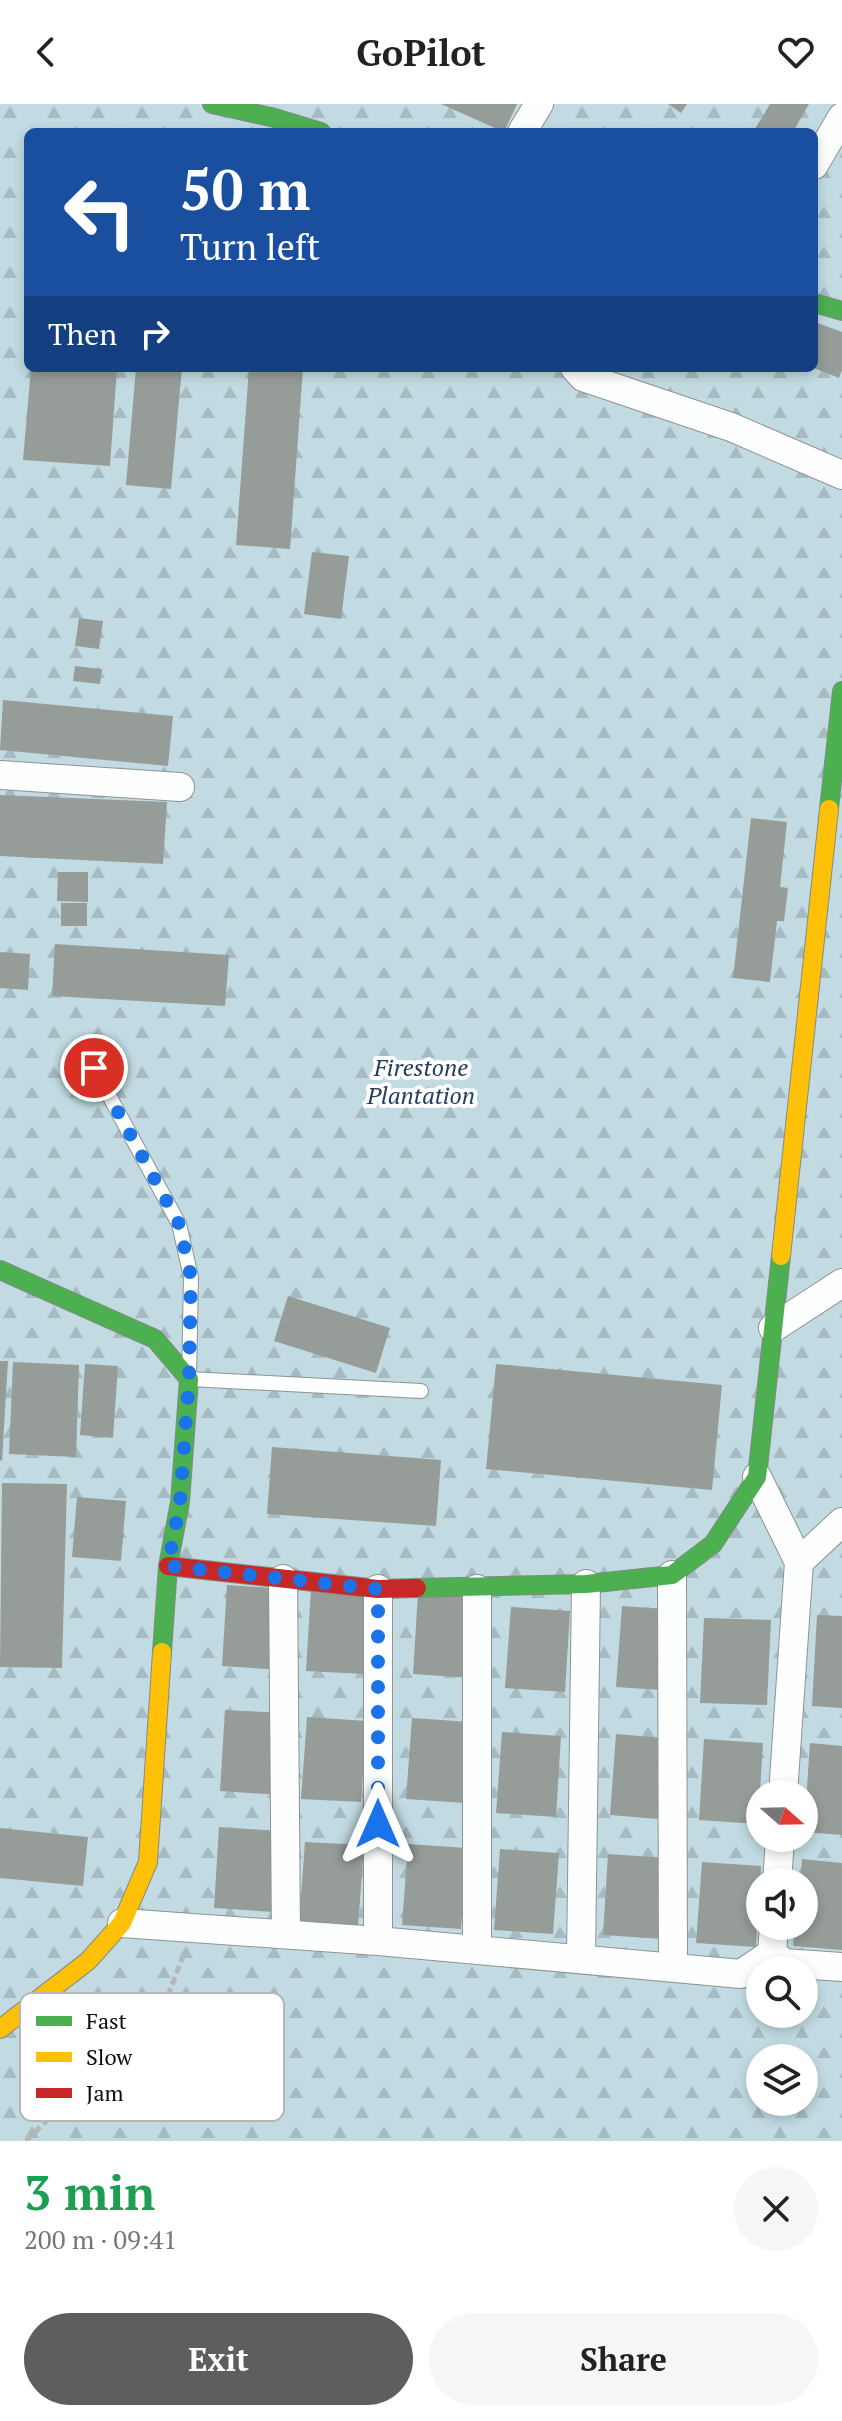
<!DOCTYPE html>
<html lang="en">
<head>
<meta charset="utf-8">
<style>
  :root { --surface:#fff; --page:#f6f6f6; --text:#222; --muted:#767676; --accent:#5c5f5e }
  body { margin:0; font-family:"PT Serif",serif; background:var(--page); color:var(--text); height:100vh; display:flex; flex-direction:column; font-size:30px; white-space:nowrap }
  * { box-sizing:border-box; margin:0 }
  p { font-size:26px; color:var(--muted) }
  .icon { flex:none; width:44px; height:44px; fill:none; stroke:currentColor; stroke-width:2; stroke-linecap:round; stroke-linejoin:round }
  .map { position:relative; height:2037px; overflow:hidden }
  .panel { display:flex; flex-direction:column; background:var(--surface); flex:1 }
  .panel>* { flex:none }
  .top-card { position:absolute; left:24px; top:24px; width:794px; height:244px; border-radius:12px; box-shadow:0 4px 12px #0003; background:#1a4fa0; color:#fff; overflow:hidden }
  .needle { width:52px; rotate:110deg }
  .buttons { position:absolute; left:746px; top:1676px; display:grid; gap:16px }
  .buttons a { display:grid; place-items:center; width:72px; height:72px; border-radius:50%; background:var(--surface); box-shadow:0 4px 12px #0003; font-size:40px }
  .pin { position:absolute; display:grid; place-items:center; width:68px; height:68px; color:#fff; margin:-34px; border:4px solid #fff; border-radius:50%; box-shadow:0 2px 8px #0007 }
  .me { position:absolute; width:88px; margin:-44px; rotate:0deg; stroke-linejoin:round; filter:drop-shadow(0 0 6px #0008) }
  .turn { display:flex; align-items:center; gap:28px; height:168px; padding:0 24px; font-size:36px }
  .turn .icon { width:104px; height:104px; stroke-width:2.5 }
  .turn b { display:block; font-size:56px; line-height:68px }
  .then { display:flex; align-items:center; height:76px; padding:0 24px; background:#0003; gap:16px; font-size:30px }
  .round { display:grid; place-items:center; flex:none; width:84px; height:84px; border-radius:42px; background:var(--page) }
  .head { display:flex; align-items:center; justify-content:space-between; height:136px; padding:0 24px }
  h1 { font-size:48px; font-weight:800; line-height:60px; color:#1e9e55 }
  .action { display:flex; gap:16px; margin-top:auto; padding:16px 24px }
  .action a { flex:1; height:92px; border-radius:48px; background:var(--accent); color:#fff; font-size:32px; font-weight:800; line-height:92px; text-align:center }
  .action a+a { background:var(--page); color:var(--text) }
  header { display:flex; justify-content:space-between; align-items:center; height:104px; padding:0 24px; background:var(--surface); font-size:36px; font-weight:800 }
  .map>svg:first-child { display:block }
  .forest { fill:url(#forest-firs); fill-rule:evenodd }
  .building { fill:#969d99 }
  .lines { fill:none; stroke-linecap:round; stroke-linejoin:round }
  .lane-casing { stroke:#8f9391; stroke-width:16 }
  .street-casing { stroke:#8f9391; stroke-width:30 }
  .fast-casing { stroke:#858a88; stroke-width:20 }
  .slow-casing { stroke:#858a88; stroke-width:20 }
  .jam-casing { stroke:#858a88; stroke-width:20 }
  .path { stroke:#b5b7b6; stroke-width:5; stroke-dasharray:8 4; stroke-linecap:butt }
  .lane { stroke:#fdfefe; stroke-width:14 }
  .street { stroke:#fdfefe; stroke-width:28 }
  .fast { stroke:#4caf50; stroke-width:18 }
  .slow { stroke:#ffc107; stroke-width:18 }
  .jam { stroke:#c62828; stroke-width:18 }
  .route { stroke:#1a73e8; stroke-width:14; stroke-dasharray:0 25.2 }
  .labels { text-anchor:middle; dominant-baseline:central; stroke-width:8; stroke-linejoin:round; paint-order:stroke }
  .park-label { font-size:24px; font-style:italic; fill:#243e5d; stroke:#fff }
  .key { fill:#fff; stroke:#b6b6b6; stroke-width:2 }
  .key-label { font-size:22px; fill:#0c0c0c }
</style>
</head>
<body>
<header><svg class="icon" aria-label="back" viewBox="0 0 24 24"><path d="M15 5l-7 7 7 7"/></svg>GoPilot<svg class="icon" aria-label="heart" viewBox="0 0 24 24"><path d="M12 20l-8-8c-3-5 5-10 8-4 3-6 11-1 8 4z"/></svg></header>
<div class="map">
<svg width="842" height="2037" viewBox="0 0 842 2037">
  <defs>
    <pattern id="forest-firs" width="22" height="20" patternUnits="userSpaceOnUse" patternTransform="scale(2)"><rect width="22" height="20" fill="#c2dbe2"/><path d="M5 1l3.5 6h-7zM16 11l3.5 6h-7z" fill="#a6bbc1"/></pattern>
  </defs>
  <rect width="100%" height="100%" fill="#f0faf5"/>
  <path class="forest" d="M0,0H842V2037H0ZM28,28H814V264H28ZM760,1690H804V1734H760ZM760,1778H804V1822H760ZM760,1866H804V1910H760ZM760,1954H804V1998H760Z"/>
  <path class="building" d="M441,0H517L504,28Z
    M668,0H687L681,9Z
    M770,0H809L793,28H753Z
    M815,218L842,228V266L839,274L814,264Z
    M31,264H117L110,362L23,356Z
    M136,264H182L171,385L126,381Z
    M249,264H303L290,445L236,441Z
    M312,448L349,452L341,515L304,510Z
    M79,514L103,517L99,545L75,542Z
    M75,562L102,565L100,580L73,577Z
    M3,596L173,612L168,662L0,646Z
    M0,691L167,698L163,760L0,752Z
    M751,714L787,718L780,783L788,784L784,817H777L770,878L733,874Z
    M58,768H88V798L57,797Z
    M61,799H87V822H61Z
    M55,840L229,851L225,902L52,892Z
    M0,848L30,850L28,886L0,884Z
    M288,1192L390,1224L376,1269L274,1237Z
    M0,1257H8L2,1357L0,1356Z
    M13,1258L79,1261L76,1353L9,1350Z
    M85,1260L118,1262L113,1334L80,1331Z
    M496,1260L722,1281L712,1386L486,1365Z
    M272,1343L441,1356L436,1422L267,1410Z
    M2,1379L67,1380L62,1564L0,1563Z
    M77,1393L126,1397L121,1457L72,1453Z
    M227,1481L286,1485L281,1566L222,1562Z
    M311,1485L370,1489L365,1570L306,1567Z
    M418,1489L477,1493L472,1574L413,1570Z
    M622,1502L681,1506L676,1587L616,1583Z
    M511,1503L570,1507L565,1588L505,1584Z
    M817,1511L842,1512V1604L812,1602Z
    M704,1514L771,1516L767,1601L700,1599Z
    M225,1606L285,1609L279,1691L220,1687Z
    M307,1613L367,1617L361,1698L301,1695Z
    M412,1614L471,1618L465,1699L406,1695Z
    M502,1628L561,1632L556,1713L496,1709Z
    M616,1630L675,1635L670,1716L610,1711Z
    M704,1635L763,1639L758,1720L699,1716Z
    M810,1639L842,1642V1731L804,1728Z
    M219,1723L279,1727L273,1808L214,1804Z
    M0,1724L88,1733L83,1782L0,1774Z
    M305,1738L364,1741L358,1823L299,1819Z
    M408,1740L467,1744L461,1825L402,1821Z
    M500,1745L559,1749L553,1830L494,1826Z
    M608,1750L668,1754L662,1835L603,1831Z
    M802,1755L842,1759V1846L793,1842L795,1822H804V1778H800Z
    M702,1758L761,1762L756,1843L696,1839Z"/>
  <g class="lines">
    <defs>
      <path id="lane" d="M94,964L179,1120L191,1173L189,1275L421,1287"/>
      <path id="street" d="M522,28L539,0
        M814,61L842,13
        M575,264L583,273L731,323L842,371
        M0,671L180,683
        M773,1224L842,1179
        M757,1373L799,1458L783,1690
        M799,1458L842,1418
        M672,1471L673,1863
        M283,1475L286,1830
        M378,1485V1837
        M777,1778L780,1734
        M122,1819L378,1837L741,1870L772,1849L774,1822
        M477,1846V1485
        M772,1849L784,1859L842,1863
        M581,1854L586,1480"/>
      <path id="fast" d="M212,0L275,14L321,28
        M814,199L842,207
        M829,705L842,587
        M0,1166L155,1235L189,1275L180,1398L168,1462L162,1548
        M417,1484L586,1480L672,1471L713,1440L757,1373L781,1152"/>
      <path id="slow" d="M781,1152L829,705
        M0,1925L88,1857L122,1819L148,1758L162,1548"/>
      <path id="jam" d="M168,1462L378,1485L417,1484"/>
    </defs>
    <use href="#lane" class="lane-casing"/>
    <use href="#street" class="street-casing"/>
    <use href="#fast" class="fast-casing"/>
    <use href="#slow" class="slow-casing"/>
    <use href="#jam" class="jam-casing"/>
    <path class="path" d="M26,2037L164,1902L183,1852"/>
    <use href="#lane" class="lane"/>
    <use href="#street" class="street"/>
    <use href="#fast" class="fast"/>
    <use href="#slow" class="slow"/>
    <use href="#jam" class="jam"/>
  </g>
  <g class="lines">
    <path class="route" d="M94,964L179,1120L191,1173L189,1275L180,1398L168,1462L378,1485V1720"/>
  </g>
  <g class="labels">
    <g class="park-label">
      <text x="421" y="963">Firestone<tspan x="421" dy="28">Plantation</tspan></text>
    </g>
  </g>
  <rect x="20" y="1889" width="264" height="128" rx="12" class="key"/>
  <rect x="36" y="1912" width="36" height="10" fill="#4caf50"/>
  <rect x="36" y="1948" width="36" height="10" fill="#ffc107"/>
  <rect x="36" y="1984" width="36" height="10" fill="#c62828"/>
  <g class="key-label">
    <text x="86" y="1925">Fast</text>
    <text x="86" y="1961">Slow</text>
    <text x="86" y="1997">Jam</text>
  </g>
</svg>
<div class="buttons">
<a><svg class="needle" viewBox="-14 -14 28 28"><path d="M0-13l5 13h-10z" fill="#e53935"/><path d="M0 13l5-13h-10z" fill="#767676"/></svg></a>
<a><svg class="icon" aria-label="sound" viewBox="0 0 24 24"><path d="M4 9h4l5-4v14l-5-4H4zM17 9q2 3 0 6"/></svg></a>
<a><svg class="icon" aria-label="search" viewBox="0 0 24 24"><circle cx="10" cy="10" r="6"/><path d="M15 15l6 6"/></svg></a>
<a><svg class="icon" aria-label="layers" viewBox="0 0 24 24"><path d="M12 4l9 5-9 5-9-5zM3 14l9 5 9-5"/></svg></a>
</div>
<div class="pin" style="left:94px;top:964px;background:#d93025"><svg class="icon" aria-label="arrive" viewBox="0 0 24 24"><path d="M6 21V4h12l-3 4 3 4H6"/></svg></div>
<svg class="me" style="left:378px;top:1720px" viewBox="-20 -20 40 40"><path d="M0-17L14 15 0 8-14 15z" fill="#1a73e8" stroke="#fff" stroke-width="4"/></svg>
<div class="top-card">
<div class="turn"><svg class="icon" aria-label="left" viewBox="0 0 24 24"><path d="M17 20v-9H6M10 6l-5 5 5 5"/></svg><div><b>50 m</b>Turn left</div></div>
<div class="then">Then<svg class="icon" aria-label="right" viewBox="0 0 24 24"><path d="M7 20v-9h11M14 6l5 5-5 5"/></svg></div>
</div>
</div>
<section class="panel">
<div class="head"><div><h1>3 min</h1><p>200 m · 09:41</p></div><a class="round"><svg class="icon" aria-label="close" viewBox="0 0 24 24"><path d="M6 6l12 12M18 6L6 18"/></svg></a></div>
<div class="action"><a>Exit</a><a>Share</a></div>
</section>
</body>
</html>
